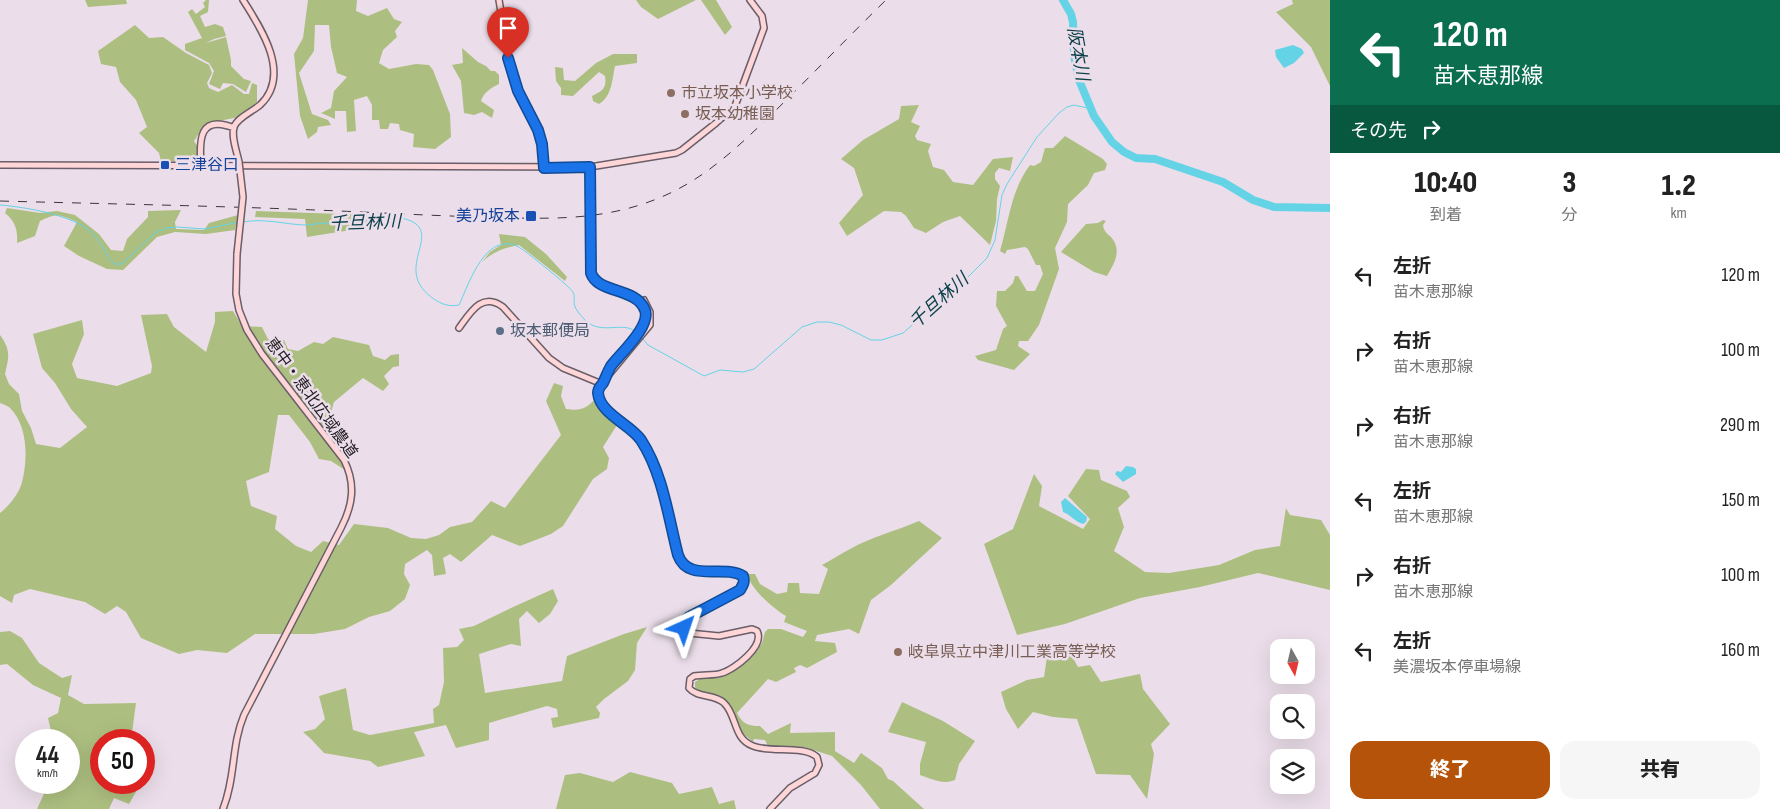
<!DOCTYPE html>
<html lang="ja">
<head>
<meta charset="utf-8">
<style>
  :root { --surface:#fff; --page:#f6f6f6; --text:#222; --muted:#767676; --accent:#b45309 }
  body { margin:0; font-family:"Sofia Sans Condensed","Noto Sans JP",sans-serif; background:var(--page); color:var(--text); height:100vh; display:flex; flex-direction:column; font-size:19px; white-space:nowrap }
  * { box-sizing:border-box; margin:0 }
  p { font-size:16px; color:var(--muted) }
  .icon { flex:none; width:28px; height:28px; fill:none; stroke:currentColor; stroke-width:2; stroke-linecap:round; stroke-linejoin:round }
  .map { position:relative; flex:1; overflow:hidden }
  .sheet { display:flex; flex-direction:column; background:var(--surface); width:450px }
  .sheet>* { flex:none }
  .top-card { background:#0b6e4f; color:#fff; overflow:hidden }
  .needle { width:32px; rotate:172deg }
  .buttons { position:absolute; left:1270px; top:639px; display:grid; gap:10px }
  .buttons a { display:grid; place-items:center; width:45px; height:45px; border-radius:10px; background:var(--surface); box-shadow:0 5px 20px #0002; font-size:25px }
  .speed { position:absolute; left:15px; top:729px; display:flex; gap:10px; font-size:25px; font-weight:700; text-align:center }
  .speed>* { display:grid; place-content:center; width:65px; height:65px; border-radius:50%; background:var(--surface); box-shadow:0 5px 20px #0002; line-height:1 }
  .speed small { font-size:12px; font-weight:400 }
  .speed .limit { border:8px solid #d22; background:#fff; color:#111 }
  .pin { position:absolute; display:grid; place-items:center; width:42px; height:42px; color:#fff; margin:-51px -21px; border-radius:50% 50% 50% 0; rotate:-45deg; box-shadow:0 0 5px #0007 }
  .pin .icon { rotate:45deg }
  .me { position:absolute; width:55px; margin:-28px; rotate:42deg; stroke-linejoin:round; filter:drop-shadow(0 0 4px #0008) }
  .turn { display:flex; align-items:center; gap:18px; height:105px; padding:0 20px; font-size:22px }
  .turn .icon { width:65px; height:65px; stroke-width:2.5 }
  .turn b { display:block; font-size:35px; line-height:42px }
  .then { display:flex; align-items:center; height:48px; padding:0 20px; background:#0003; gap:10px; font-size:19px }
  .eta { display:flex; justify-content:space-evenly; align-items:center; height:85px; text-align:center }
  .eta b { font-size:30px; font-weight:800; line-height:35px }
  .button { display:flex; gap:10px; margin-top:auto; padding:10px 20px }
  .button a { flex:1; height:58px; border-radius:15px; background:var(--accent); color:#fff; font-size:20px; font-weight:800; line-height:58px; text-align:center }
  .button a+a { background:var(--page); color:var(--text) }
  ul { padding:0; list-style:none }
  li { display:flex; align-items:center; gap:15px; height:75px; padding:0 20px }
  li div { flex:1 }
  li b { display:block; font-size:19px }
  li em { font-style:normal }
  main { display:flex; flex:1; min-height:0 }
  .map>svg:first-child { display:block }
  .green { fill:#adbf80 }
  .water { fill:#65d3e6 }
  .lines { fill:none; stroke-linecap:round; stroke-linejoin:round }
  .stream { stroke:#65d3e6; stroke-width:1 }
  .river { stroke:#65d3e6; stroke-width:8 }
  .secondary-casing { stroke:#6a5e69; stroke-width:8 }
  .secondary { stroke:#fed6d7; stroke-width:5 }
  .rail { stroke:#3c353b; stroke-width:1; stroke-dasharray:9 9; stroke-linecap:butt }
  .secondary-bridge-casing { stroke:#6a5e69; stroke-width:8; stroke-linecap:butt }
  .secondary-bridge { stroke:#fed6d7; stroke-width:5 }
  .route-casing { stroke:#114b97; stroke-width:12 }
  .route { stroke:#1a73e8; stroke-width:9 }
  .education-dot { fill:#8d6e63; stroke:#ebdeea; stroke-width:2 }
  .transit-dot { fill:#1a4fb4; stroke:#ebdeea; stroke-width:2 }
  .service-dot { fill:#5c6f8a; stroke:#ebdeea; stroke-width:2 }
  .labels { text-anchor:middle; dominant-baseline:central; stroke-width:5; stroke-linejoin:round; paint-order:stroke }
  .education-label { font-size:16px; fill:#785e54; stroke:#ebdeea; text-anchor:start }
  .transit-label { font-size:16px; fill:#164399; stroke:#ebdeea; text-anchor:start }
  .service-label { font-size:16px; fill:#4e5e75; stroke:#ebdeea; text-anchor:start }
  .street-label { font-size:16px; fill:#221d22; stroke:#ebdeea }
  .water-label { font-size:18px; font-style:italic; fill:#0e414a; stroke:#ebdeea }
</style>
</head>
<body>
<main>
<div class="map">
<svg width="1330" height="809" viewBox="0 0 1330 809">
  <rect width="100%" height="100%" fill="#ebdeea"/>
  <path class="green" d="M85,0H126L127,4L88,7Z
    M206,0H209L208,12L200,16L205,27L215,24L223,27L226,36L214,39L206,43L226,37L231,60V66L244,79L251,81L246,92L233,84L223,83L220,89L209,84L214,71L209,63L185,50V44L202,38L188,12L192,9L196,14L205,7L203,3Z
    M308,0H357L356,11L368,16L387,8L394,19L402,22L395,31L397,37L383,50L379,63L389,69L416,64L429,65L433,70L450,114L451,137L435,149L413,147L414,134L400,130L399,124L390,123L388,129H380L379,120H372V105L367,96L354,100L356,131L347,132L346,111H335V119L321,113L331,108L334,91L347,77L337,73L331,47L329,25H315L314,51L299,73L312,114L328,120L331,125L318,127L317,132L308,139L300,116L294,54L303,38Z
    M636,0H696L658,19L641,7Z
    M701,0H716L732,27L725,35Z
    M1292,0H1330V86L1311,47L1276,12L1293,4Z
    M135,25L149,38L163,37L186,53L209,65L212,73L207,83L209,88L218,92L232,85L244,94H249L252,83L257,85V102L239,117L214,122L204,126L194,141L198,147V162L161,161L159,153L139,133L147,127L136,100L120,82L116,67L101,64L98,51Z
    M462,48L478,62L486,66L491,71H495L499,75V84C491,88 484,92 481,101L494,110L492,118L482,112L474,115L464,113L461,81L452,65L463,63Z
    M613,54H637V63L615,66C612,80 612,96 599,104L593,101L592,96C602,91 607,89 605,76L599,72L573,96L561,95V88L556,81L555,67L563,68L564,80L575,81L596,63Z
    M919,105L911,122L920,126L915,136L917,140L931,144L928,151L933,167L944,170L953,182L973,185L993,159L1013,157L1010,171L999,168L995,173V179L1000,186L997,199L996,221L990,245L960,216L943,222L926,233L914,228L906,216L901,212L884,211L847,236L839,223L863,195L854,168L841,159L863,140L899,119L901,106Z
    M1065,136L1103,159L1107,164L1105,170L1094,173L1088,185L1068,204L1067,222L1055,248L1059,269L1039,325L1028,341H1019L1018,346L1030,354L1014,370L978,360L975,356L996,350L1003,329L1007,326L996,306L997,291H1005L1013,283L1015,276H1018L1027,291H1035L1043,274L1040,265H1036L1028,249L1025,247L1007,250L1005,254L1000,251C1009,221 1011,190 1030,165L1034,166L1041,162L1045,148H1053Z
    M7,208L40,213L57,211L75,215L99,234L111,250L123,251L127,239L148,217V211L181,210L175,222L176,229L204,230L209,223L238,215L235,230L206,234L175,232L157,237L123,270L107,269L79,256L64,246L77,222C59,214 57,213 40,221L35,236L17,243C18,230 15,221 5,213Z
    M256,211L368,215L370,227L307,237L305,219L255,217Z
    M1103,220L1106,221L1103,225C1104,234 1110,234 1114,241C1121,254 1113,265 1107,276L1094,272L1061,252L1086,224L1098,223Z
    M499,234L525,237L546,254L567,277L565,281L519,245C504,248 494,251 482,262L490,252L501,245Z
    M233,311L242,326L262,327L268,339L284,340L288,349L298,351L314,342L323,344L333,337L369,345L373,356L385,360L391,355L399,354V366L393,367L384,376L389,384L383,391L363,378L334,402L324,437L339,455L345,470L331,461L319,459L310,442L289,415H278L269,472L246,481L251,506L277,516L275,529L296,546L311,552L323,541L339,545L354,524L388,528L411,538L426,539L439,535L450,527L472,522L491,501L505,508L561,435L546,401L554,383L563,386L561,396L566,409C581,411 586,409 596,398C603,408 611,415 617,425L603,447L609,458L607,469L593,479L563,526L551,534L520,546L492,535L461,562L450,554L443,558L446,574L434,576L432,555L427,550L405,564L404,574L410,585L405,599L390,611L369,617L345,629L314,634H255L227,653L197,650L179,654L141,638L126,612L117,606L105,614L85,602L30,589L14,595L12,603L0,596V513C9,506 20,492 22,482C28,459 28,426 10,408C8,406 3,404 0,403V335C11,350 9,357 5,374L9,384L19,394L22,411L31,428L36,444L60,448L87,427L71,409L55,383L42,368L33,334L82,320L84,334L72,364L77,378L117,386L151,373L152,366L141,315L167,314L174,327L206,352L215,322V312Z
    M1086,469L1099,470L1101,480L1127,491L1130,497L1118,508L1124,527L1114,551L1145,572L1169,573L1219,565L1255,550L1280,546L1286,508L1290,515L1321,520L1330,535V590L1258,573L1200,587L1140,598L1065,624L1017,635L984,544L1013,529L1034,474L1042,486L1039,506L1083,529L1090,519L1068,496Z
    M919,521L942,538L891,585L871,600L859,634L849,629L817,635L815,641L835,643L837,652L807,668L800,665L794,668L796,672L776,682L768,679L737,713C743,724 748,726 760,726L768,734L791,723L790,733L835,732V751L854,763L861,753L882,768L888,779L893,781L924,809H880L861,785L832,756L804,747L768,746L765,740L754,739L753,742L741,732L730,705L726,700L720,697L697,690L695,687V682L703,677L719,678L736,670L753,655L762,643L765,632L768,629H781L803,637L807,631L784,622L786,616C774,609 749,588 748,574H755L760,584L777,594L787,592L788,583H799L800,593L819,594L828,569L822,565C832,560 840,554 850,549C871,537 896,531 919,521Z
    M553,589L558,601L550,614L539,623L527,611L519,619L521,646L511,644L479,654L485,693L562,681L567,656L624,634L647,627L637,643L635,670L628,681L604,699L596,707L600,713L599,718L553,728L551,718L558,717L557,709L547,706L489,723V740L456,748L446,725L414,732L425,756L378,767L370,761L324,753L311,739L303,732L315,729L325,719L319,696L346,688L353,730L370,735L434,723L433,709L439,705L444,682L443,648L457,647L464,640L459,629L474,626L511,608Z
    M10,631L22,638L39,663L62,678L72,675L68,695L84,704L136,703L131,740H101V782L141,783L129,804L114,798L109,809H37L49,783L69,782V740H53L48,718L58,713L61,698L33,685L7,664L0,665V632Z
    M1068,649L1078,667L1090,665L1101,682L1140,674L1143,689L1170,724L1151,744L1154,754L1147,799L1130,775L1096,774L1077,719L1053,717L1033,712L1018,729L1006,709L1001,692L1027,680L1044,677L1047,657Z
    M902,702L943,721L975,741L959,764L955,780C943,785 932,779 920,775V764L926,742L888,732Z
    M630,772L672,783L679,794L712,787L719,804L734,800L736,809H556L565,775L580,773L613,782Z"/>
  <path class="water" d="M1293,45L1302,49L1304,53L1294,63L1284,68L1276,57L1275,50Z
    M1126,466L1133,467L1136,469V474L1123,482L1115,474L1117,471L1121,472Z
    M1065,498L1087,517L1086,522L1083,524C1075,522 1071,515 1063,512L1061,502Z"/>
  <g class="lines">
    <path class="stream" d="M0,205C25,207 74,215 92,233C102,242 105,256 115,264H122L155,233L166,228L177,227L205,229L239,222
      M243,222C264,218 283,224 304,225C311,225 319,223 327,223C332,223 337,225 342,224C353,223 365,221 376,220C390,218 404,215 416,224C436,240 394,272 434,299C441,304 449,307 459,305C468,286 482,241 509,244C518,244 528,254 535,259C542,265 568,285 573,292C575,295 574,300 574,303C575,310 582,317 587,322C604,335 625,320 637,333
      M642,338L648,345L704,376L720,370L743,372L754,369L802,327L817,322H829L841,325L871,340H882L903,333L969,276L987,258L995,240L1002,195L1007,184L1037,137L1059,113L1067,107L1074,105L1092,109"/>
    <path class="river" d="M1063,0L1071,14L1073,22L1074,55L1079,80L1094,116L1112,142L1124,152L1136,158L1155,159L1223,182L1253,200L1274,207L1330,208"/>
    <defs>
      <path id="secondary" d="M499,0L510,67L518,91L538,130L543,144L544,168
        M239,162C237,152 231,137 234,127C237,118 253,111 260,105C292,75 261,28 243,0
        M0,165L590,167L676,153L682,150L716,123L735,106L764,28L762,16L750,0
        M201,166C199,140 199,114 234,128
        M590,167L591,273C595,285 624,293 636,298
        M634,297C641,301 649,309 646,319C642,336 620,352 610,368C608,372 606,377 603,381C601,385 599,388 598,391C597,408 627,425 638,436C661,461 670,521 678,555C688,583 724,563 743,576L744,583L740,590L689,617L685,620L684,628L689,633L719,636L752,629L757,631C765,646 735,669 722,673C714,676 703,674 694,676L690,679L689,688C697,698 715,694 724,703C737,715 733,739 753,746C770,753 804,745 817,757L819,765L815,773L790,788L770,809
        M459,328C470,313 482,291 503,307L549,358L563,368L602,384
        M607,377L650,325V312L644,300
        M223,809C236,776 231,746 244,715L341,528C353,505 356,484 344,460L262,354L247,330L239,310L236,294L237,254"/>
    </defs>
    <use href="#secondary" class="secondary-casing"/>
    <use href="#secondary" class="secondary"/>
    <path class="rail" d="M0,201C113,204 226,206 339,211C388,213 436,216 485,217C548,219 606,222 666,195C708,176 740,145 773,113C811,76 848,37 886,0"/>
    <defs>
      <path id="secondary-bridge" d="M237,254L243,197L239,162"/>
    </defs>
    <use href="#secondary-bridge" class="secondary-bridge-casing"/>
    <use href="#secondary-bridge" class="secondary-bridge"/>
  </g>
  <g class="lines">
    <defs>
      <path id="route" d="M508,58L518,91L538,130L542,144L544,168L590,167L591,273C598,294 636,287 645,310C651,326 621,353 611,366C608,371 606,377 603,383C600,387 598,388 598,393C600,414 630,424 641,440C663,474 668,516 678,555C688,583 724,564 743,576C745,582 743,585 740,590L689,617L685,620L684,628"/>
    </defs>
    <use href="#route" class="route-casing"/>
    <use href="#route" class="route"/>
  </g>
  <g class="education-dot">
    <circle cx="671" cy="93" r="5"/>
    <circle cx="685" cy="114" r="5"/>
    <circle cx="898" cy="652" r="5"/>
  </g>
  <g class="transit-dot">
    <rect x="160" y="160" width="10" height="10" rx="2.5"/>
    <rect x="525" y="210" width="12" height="12" rx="2.5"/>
  </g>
  <circle class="service-dot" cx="500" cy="331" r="5"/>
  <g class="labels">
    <g class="education-label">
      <text x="681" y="93">市立坂本小学校</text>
      <text x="695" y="114">坂本幼稚園</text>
      <text x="908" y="652">岐阜県立中津川工業高等学校</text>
    </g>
    <g class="transit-label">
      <text x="175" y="165">三津谷口</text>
      <text x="520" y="216" text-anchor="end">美乃坂本</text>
    </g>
    <g class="service-label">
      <text x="510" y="331">坂本郵便局</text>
    </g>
    <g class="street-label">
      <text transform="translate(311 398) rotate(54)">恵中・恵北広域農道</text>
    </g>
    <g class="water-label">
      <text transform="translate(1078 54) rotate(80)">阪本川</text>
      <text transform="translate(365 223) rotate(-2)">千旦林川</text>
      <text transform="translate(939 301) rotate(-42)">千旦林川</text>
    </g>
  </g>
</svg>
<div class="buttons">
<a><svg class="needle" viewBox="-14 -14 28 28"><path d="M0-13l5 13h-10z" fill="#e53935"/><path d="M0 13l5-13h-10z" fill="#767676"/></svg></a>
<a><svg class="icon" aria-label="search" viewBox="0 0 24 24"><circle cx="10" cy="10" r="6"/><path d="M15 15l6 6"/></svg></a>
<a><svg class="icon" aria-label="layers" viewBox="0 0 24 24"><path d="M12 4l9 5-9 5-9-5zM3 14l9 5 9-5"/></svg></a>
</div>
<div class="speed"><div>44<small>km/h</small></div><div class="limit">50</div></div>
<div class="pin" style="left:508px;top:58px;background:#d93025"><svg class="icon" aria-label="arrive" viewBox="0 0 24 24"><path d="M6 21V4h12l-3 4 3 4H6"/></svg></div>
<svg class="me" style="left:684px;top:628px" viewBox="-20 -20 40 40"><path d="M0-17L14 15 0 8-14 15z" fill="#1a73e8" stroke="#fff" stroke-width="4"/></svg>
</div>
<section class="sheet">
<div class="top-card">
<div class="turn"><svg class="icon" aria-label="left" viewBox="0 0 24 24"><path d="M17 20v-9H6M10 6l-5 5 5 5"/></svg><div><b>120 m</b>苗木恵那線</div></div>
<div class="then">その先<svg class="icon" aria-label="right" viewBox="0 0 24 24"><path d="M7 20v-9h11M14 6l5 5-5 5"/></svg></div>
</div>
<div class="eta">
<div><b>10:40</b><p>到着</p></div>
<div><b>3</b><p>分</p></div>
<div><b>1.2</b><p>km</p></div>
</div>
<ul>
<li><svg class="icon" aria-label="left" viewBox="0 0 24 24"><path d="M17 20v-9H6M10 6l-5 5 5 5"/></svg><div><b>左折</b><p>苗木恵那線</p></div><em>120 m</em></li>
<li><svg class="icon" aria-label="right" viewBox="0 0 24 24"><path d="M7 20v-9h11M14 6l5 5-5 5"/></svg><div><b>右折</b><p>苗木恵那線</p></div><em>100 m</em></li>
<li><svg class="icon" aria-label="right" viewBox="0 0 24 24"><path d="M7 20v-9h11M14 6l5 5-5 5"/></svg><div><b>右折</b><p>苗木恵那線</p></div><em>290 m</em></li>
<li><svg class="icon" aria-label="left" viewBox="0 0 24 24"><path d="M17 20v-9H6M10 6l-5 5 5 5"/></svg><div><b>左折</b><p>苗木恵那線</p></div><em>150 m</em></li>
<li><svg class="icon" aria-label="right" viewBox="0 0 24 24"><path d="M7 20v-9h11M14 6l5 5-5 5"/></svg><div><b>右折</b><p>苗木恵那線</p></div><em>100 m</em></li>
<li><svg class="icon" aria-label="left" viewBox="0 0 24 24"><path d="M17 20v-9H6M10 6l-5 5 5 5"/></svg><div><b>左折</b><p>美濃坂本停車場線</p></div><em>160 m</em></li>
</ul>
<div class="button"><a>終了</a><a>共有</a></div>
</section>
</main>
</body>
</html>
